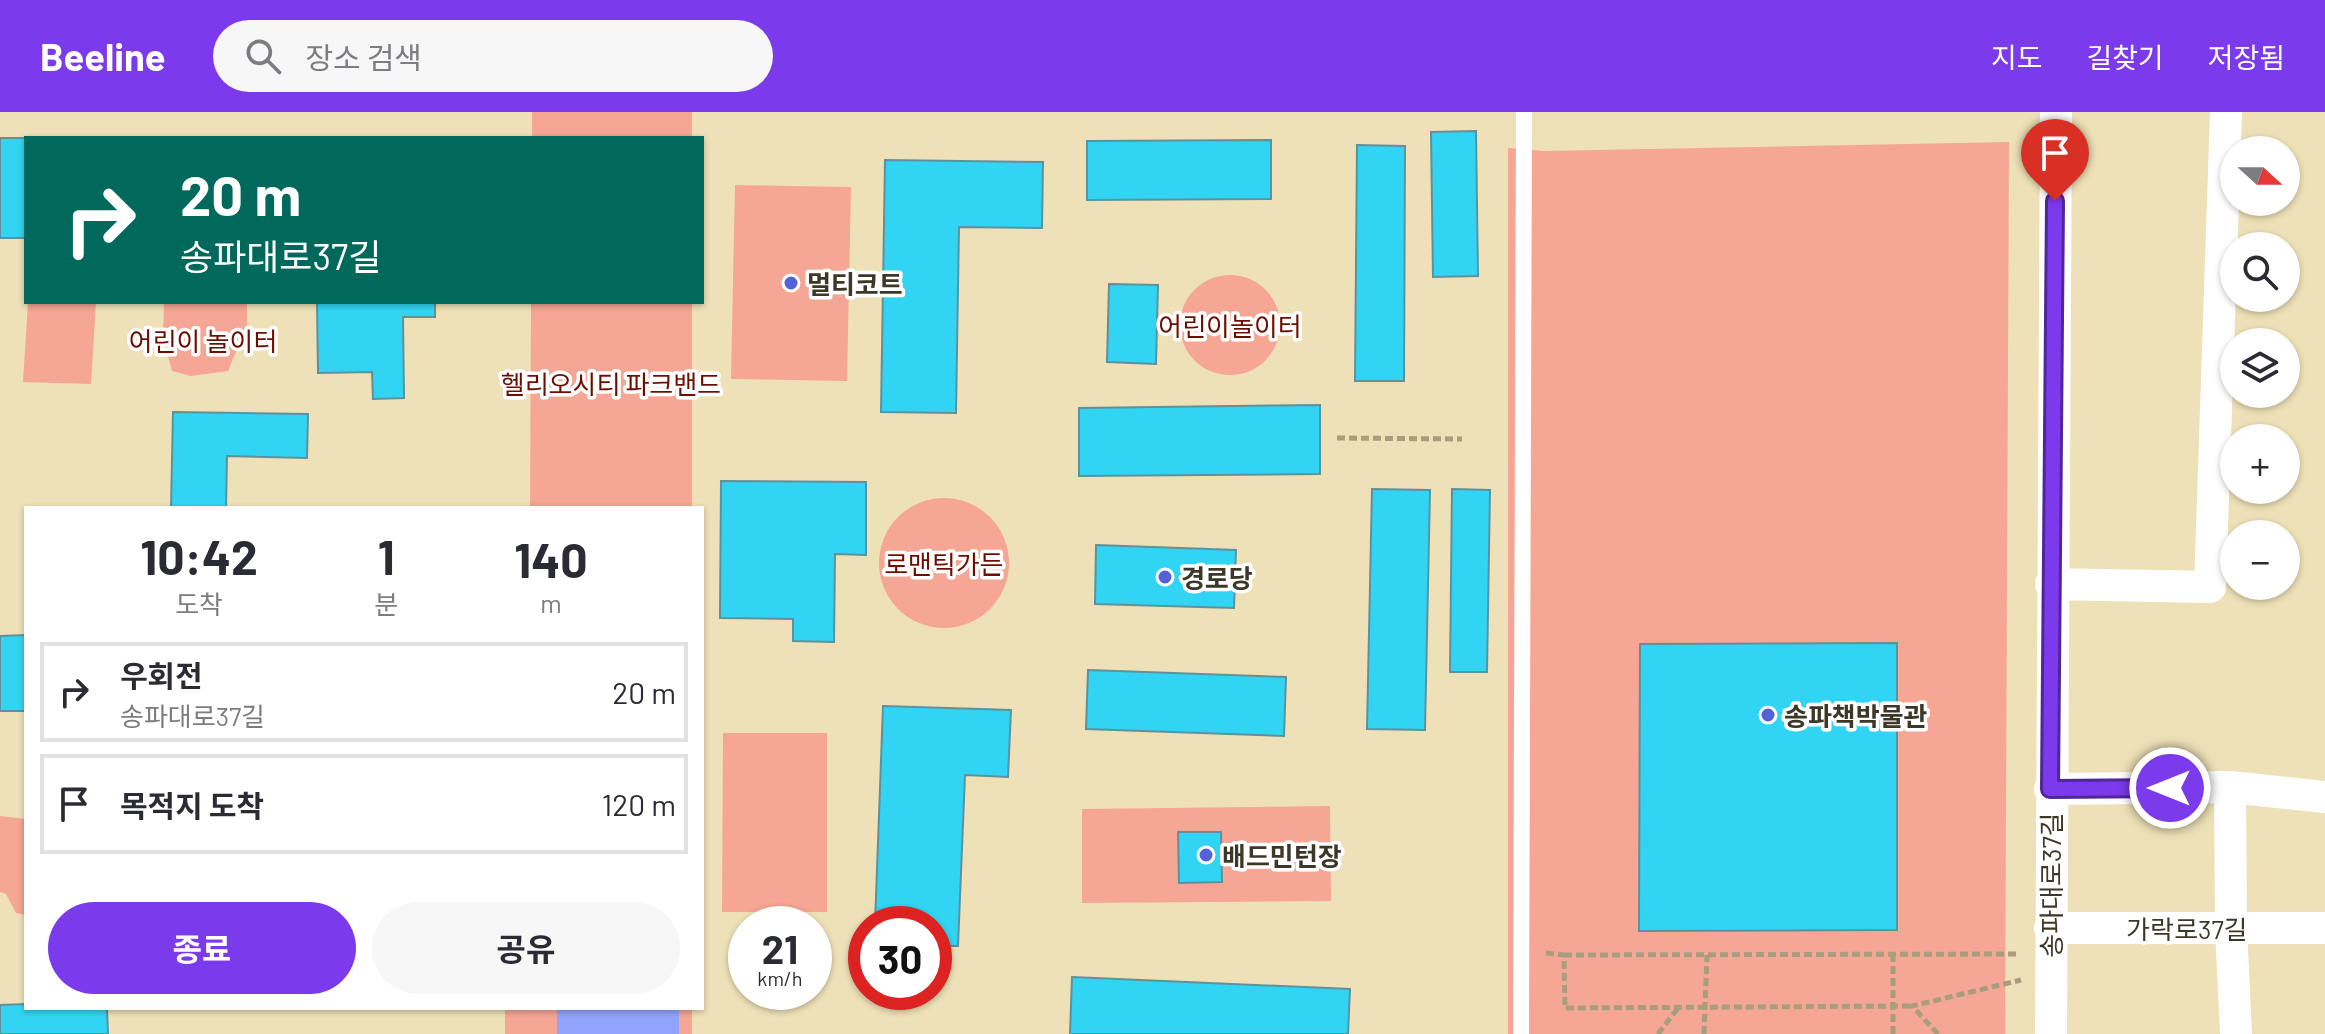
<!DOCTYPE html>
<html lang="ko">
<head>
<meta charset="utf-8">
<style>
  :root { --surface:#fff; --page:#f7f7f7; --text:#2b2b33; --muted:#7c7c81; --line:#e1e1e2; --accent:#7c3aed }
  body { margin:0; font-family:Barlow,"Noto Sans KR",sans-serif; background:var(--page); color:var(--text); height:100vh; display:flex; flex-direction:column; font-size:30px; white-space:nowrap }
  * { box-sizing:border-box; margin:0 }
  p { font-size:26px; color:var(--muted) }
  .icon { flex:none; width:44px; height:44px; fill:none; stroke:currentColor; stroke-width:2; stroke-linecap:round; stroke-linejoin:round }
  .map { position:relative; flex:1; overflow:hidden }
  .drawer { position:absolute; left:24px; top:394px; width:680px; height:504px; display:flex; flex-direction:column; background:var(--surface); border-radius:0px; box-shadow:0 2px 6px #0004 }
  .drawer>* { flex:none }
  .top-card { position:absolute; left:24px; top:24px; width:680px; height:168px; border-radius:0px; box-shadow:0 2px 6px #0004; background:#00695c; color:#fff; overflow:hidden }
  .needle { width:52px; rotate:111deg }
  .buttons { position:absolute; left:2220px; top:24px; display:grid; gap:16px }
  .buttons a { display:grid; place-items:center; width:80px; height:80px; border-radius:50%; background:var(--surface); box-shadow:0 2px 6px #0004; font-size:40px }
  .speed { position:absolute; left:728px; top:794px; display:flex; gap:16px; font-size:40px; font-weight:700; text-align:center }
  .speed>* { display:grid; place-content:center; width:104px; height:104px; border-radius:50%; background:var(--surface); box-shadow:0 2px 6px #0004; line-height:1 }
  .speed small { font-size:20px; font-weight:400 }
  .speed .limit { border:12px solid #d22; background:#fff; color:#111 }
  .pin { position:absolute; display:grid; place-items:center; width:68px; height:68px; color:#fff; margin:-82px -34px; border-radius:50% 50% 50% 0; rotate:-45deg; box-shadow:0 0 8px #0007 }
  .pin .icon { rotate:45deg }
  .me { position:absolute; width:88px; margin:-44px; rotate:270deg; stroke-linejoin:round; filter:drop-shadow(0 0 6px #0008) }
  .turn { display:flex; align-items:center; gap:28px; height:168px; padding:0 24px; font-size:36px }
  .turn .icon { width:104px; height:104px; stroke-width:2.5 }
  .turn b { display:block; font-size:56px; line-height:68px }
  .eta { display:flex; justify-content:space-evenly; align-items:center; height:136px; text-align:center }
  .eta b { font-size:48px; font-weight:700; line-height:56px }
  .action { display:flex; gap:16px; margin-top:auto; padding:16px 24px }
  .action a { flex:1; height:92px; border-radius:48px; background:var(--accent); color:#fff; font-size:32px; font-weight:700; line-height:92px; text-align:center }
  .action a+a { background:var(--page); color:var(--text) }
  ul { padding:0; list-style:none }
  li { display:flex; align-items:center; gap:24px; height:100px; margin:0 16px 12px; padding:0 8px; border:4px solid var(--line); border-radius:0px }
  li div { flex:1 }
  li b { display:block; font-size:30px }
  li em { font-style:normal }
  header { display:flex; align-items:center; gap:48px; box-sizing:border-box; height:112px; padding:0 40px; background:var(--accent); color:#fff }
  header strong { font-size:38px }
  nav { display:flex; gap:44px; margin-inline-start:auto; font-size:28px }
  .search { width:560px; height:72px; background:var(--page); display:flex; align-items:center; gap:20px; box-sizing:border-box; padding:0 28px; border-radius:44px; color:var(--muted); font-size:30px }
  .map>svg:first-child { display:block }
  .green { fill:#f5a694 }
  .water { fill:#90a4fe }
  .building { fill:#31d5f3; stroke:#5f919d; stroke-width:2 }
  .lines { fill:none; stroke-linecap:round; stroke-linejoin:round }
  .path { stroke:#a89e7e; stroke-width:5; stroke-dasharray:8 4; stroke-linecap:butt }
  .service { stroke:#fff; stroke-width:16 }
  .minor { stroke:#fff; stroke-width:32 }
  .route-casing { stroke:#51269a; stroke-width:20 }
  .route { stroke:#7c3aed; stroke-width:14 }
  .poi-dot { fill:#5362d8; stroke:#fff; stroke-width:3 }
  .labels { text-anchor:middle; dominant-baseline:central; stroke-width:7; stroke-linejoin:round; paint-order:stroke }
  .poi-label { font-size:26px; font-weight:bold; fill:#3c3727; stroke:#fff; text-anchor:start }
  .park-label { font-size:26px; fill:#6d0e00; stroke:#fff }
  .street-label { font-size:26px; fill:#3c3727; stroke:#fff }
</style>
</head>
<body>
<header>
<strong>Beeline</strong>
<div class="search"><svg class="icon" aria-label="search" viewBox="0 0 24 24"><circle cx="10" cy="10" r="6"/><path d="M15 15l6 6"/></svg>장소 검색</div>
<nav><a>지도</a><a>길찾기</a><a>저장됨</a></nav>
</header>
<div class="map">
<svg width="2325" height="922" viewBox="0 0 2325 922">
  <rect width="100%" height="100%" fill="#eee1b7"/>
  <path class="green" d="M532,0H692V26H532Z
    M2009,30L2005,922H1508V36L1544,39Z
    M735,73L851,75L847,269L731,267Z
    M1180 213a50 50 0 1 1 100 0a50 50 0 1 1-100 0Z
    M28,190H96L91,272L23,270Z
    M164,190H247V213L228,259L191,264L172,259L163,225Z
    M531,190H692V396H530Z
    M879 451a65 65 0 1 1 130 0a65 65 0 1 1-130 0Z
    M723,621H827V800H722Z
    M1330,694L1331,789L1082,791V697Z
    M0,704L26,707V803L16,801L6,782L0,780Z
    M505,896H692V922H505Z"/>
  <path class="water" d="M557,896H679V922H557Z"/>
  <path class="building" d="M1476,19L1478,164L1433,165L1431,20Z
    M0,26H26V126H0Z
    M1271,28V87L1087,88V29Z
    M1357,33L1405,34L1404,269H1355Z
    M885,48L1043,50L1042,116L959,115L956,301L881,300Z
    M1109,172L1158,173L1156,252L1107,250Z
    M317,190H435V205H403L404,286L373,287L372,260L318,261Z
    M1320,293V362L1079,364V296Z
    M173,300L308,302L307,346L227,344L226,396H171Z
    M721,369L866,370V443L835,442L834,530L793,529V507L720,506Z
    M1372,377L1430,378L1425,618L1367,617Z
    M1452,377L1490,378L1487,560H1450Z
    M1096,433L1236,438L1234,496L1095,492Z
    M26,523V599H0V524Z
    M1897,531V818L1639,819L1640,532Z
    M1088,558L1286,565L1284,624L1086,617Z
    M883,594L1011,598L1008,665L965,663L958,834H934V812H875Z
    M1178,720H1221L1222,770L1179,771Z
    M1072,865L1350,877L1348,922H1070Z
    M26,892V896H107L108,922H0V893Z"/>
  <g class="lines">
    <path class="path" d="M1337,326L1462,327
      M1546,841L1564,843L1565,896L1912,894
      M1564,843L2018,842
      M1658,922L1678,896
      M1704,922L1707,843
      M1893,922V842
      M1938,922L1912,894L2021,868"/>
    <path class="service" d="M1521,922L1524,0"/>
    <path class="minor" d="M2051,472L2210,475L2226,0
      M2230,675L2231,816L2236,922
      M2050,677L2230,675L2325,685
      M2050,816H2325
      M2051,922L2056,0"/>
  </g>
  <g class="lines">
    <defs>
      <path id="route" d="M2055,89L2050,677L2170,676"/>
    </defs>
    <use href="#route" class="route-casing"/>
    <use href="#route" class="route"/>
  </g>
  <g class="poi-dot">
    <circle cx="791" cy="171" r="8"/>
    <circle cx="1165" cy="465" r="8"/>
    <circle cx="1768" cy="603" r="8"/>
    <circle cx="1206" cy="743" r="8"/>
  </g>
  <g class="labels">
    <g class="poi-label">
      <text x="807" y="171">멀티코트</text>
      <text x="1181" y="465">경로당</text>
      <text x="1784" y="603">송파책박물관</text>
      <text x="1222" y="743">배드민턴장</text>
    </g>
    <g class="park-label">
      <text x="1230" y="213">어린이놀이터</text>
      <text x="203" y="228">어린이 놀이터</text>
      <text x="611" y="271">헬리오시티 파크밴드</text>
      <text x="944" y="451">로맨틱가든</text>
    </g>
    <g class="street-label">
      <text transform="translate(2050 773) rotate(-90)">송파대로37길</text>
      <text x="2187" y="816">가락로37길</text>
    </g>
  </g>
</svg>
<div class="buttons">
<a><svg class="needle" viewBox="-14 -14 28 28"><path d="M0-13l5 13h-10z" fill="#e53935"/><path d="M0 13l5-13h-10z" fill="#7c7c81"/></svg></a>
<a><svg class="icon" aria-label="search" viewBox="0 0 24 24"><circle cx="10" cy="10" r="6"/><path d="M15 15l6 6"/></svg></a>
<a><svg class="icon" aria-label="layers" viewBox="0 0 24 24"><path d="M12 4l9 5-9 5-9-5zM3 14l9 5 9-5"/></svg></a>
<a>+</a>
<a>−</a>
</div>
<div class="speed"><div>21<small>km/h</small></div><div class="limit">30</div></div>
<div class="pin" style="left:2055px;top:89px;background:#d93025"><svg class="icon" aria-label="arrive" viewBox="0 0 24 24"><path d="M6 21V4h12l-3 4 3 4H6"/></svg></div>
<svg class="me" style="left:2170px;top:676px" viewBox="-20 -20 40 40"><circle r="17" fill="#7c3aed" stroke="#fff" stroke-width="3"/><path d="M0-11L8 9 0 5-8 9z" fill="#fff"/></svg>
<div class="top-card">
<div class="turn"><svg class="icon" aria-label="right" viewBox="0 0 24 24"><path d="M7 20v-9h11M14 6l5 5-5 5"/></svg><div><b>20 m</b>송파대로37길</div></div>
</div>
<section class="drawer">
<div class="eta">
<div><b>10:42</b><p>도착</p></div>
<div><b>1</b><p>분</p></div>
<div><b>140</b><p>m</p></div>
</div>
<ul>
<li><svg class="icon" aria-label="right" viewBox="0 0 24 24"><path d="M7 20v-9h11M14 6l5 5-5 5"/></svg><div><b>우회전</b><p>송파대로37길</p></div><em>20 m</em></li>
<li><svg class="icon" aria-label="arrive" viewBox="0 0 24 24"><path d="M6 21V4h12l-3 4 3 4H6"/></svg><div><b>목적지 도착</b></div><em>120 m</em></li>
</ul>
<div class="action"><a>종료</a><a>공유</a></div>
</section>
</div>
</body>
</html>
